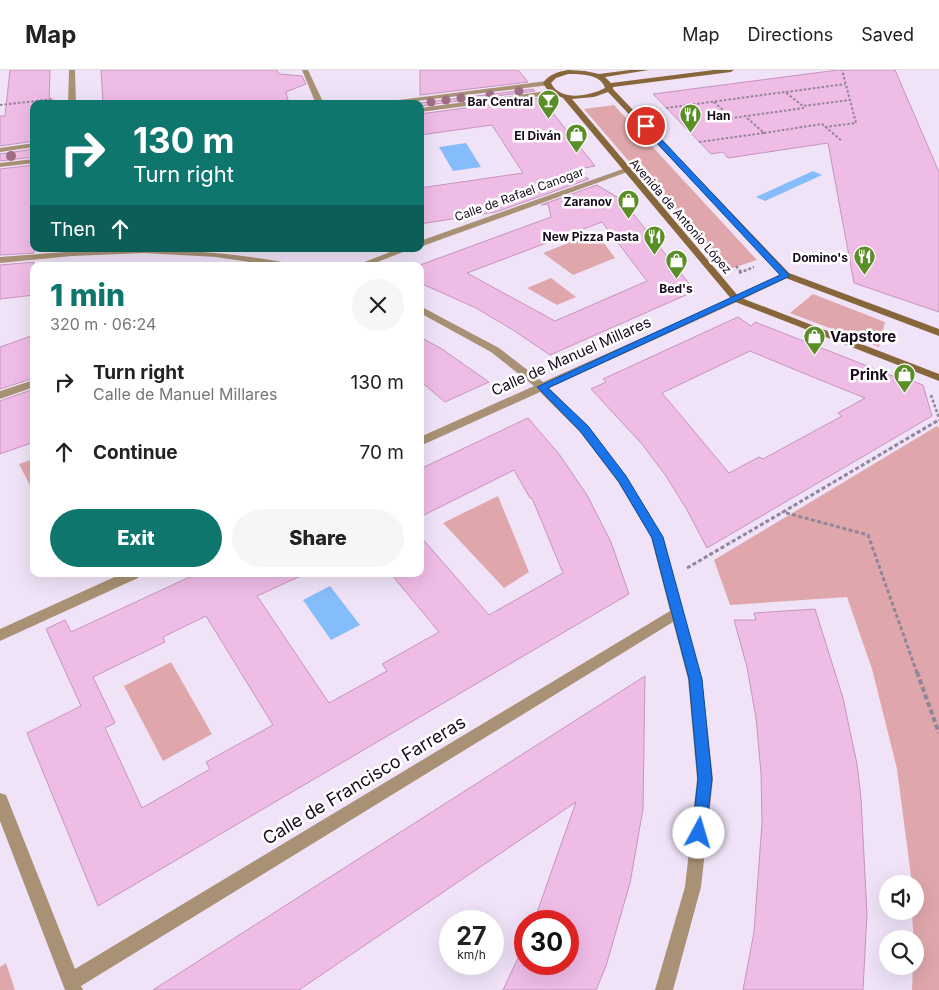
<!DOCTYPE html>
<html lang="en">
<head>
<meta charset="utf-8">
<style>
  :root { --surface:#fff; --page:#f6f6f6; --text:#222; --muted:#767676; --line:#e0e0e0; --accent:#0f766e }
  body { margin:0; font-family:Inter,sans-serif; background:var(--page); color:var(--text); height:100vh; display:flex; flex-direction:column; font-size:19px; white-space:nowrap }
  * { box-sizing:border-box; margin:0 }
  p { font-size:16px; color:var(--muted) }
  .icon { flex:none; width:28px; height:28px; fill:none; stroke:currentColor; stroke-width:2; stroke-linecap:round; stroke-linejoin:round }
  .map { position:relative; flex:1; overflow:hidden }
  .details { position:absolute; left:30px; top:192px; width:394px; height:315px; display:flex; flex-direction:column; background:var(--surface); border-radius:10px; box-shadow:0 5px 20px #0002 }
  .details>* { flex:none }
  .guide { position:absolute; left:30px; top:30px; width:394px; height:152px; border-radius:10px; box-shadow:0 5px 20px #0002; background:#0f766e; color:#fff; overflow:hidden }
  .fabs { position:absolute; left:879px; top:805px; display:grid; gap:10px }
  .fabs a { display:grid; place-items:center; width:45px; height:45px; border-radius:50%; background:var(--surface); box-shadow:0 5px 20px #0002; font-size:25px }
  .speed { position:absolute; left:439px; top:840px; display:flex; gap:10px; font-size:25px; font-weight:700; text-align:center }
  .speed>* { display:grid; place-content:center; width:65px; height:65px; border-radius:50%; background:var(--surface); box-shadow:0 5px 20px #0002; line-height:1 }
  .speed small { font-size:12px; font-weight:400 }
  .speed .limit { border:8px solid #d22; background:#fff; color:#111 }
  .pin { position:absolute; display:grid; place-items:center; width:42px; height:42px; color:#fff; margin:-21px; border:2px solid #fff; border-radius:50%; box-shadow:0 1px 5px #0007 }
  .me { position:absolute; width:55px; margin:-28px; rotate:6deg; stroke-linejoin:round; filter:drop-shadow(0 0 4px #0008) }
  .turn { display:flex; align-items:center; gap:18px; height:105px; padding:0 20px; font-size:22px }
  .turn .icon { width:65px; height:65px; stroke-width:2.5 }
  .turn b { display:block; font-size:35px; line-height:42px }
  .then { display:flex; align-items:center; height:48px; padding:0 20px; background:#0003; gap:10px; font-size:19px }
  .round { display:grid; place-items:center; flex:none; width:52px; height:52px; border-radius:26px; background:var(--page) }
  .summary { display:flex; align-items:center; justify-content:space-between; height:85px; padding:0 20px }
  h1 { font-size:30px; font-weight:800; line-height:38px; color:var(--accent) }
  .cta { display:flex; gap:10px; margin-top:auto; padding:10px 20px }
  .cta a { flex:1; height:58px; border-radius:30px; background:var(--accent); color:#fff; font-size:20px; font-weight:800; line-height:58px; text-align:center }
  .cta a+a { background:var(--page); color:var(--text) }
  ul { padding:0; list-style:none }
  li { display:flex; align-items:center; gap:15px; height:70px; padding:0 20px }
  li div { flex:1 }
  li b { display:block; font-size:19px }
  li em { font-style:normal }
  header { display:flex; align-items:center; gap:30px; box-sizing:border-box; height:70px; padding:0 25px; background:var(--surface); border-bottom:1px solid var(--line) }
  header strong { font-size:24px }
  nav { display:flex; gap:28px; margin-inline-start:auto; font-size:18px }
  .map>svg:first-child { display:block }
  .green { fill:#dfa7ac }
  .water { fill:#85bcfb }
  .building { fill:#efbce6; stroke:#c694bd; fill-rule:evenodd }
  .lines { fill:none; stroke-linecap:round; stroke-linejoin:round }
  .path-far3 { stroke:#918599; stroke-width:2; stroke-dasharray:2.5 2; stroke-linecap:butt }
  .path-far2 { stroke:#918599; stroke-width:2.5; stroke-dasharray:3 2; stroke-linecap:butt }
  .path-far1 { stroke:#918599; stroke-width:3; stroke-dasharray:4 2.5; stroke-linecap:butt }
  .path { stroke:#918599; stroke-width:4; stroke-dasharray:5 3; stroke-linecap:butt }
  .lane { fill:#a89174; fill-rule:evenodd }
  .street { fill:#a89174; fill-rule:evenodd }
  .secondary { fill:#87663b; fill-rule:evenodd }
  .tree { fill:#9f6e82 }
  .route { fill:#1a73e8; stroke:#114b97 }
  .labels { text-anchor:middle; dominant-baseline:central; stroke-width:5; stroke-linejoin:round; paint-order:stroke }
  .far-poi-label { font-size:12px; font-weight:bold; fill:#170b1e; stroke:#fff; text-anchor:end }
  .far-street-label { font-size:12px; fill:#170b1e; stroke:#fff }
  .poi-label { font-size:15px; font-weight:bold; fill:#170b1e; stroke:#fff; text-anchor:start }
  .street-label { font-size:15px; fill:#170b1e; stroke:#fff }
  .near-street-label { font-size:18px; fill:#170b1e; stroke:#fff }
</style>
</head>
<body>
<header>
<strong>Map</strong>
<nav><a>Map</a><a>Directions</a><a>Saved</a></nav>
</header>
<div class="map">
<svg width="939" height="920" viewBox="0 0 939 920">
  <rect width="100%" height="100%" fill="#f0e3f8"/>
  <path class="green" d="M614,35L757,190L723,201L584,39Z
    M591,164L598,165L615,188L573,205L543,183Z
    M551,208L576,227L557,235L527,218Z
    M813,224L885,252L879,277L790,243Z
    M937,356L939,358V920H912L913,896H915L912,841H915V814H912L897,699L872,599L847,527L730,535L714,490Z
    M34,389V423L19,394Z
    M498,426L529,502L504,518L443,453Z
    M171,592L212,664L163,691L124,616Z
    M6,893L15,920H0V897Z"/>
  <path class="water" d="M466,73L481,97L453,101L439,77Z
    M813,101L822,105L765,131L756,127Z
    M330,516L360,555L331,570L303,530Z"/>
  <path class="building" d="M10,0H50L49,34H34V71L0,76V46H5Z
    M101,0H277L279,4L302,6L306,14L286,22L288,30L254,34H103Z
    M420,0H518L528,12L420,25Z
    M838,0H895L939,102V242L854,213L828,73L728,88L723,82L711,84L653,24Z
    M533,19L535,21L420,36V33Z
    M541,28L595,96L573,100L589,109L496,142L420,154V118L523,103L492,55L420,65V44Z
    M34,79V87L0,91V84Z
    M34,95V183L0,185V99Z
    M597,115L622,130L695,221L550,285L513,260L476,238L420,213V195L551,147L548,134L541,135ZM602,152L647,211L555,251L467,203Z
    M34,192V225L0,229V195Z
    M738,247L751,256L755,252L903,310L905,308L923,315L932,346L707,478L687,440L666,406L642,374L591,319L606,312L603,309ZM750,281L798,301L865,328L838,343L842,346L763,389L759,387L729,403L662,323Z
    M34,265V308L0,319V277Z
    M420,267L442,279L489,312L445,332L420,311Z
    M34,319V372L0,384V331Z
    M528,348L559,384L587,425L611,472L629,524L98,836L27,663L81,636L46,559L65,550L71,562L196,504H305L257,526L329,633L387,601L382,594L439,562L391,504H420V466L489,545L563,503L532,428H530L514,400L420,447V399ZM206,546L273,655L206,692L210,699L142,738L105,658L115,653L93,607L165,572L163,567Z
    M815,539L843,628L857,694L861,728L867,844L863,920H743L754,862L762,753L761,703L756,648L747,597L734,550H756L754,543Z
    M645,606L643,739L630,813L606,896L596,920H503L525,873V894H568V851H534L576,732L299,920H153Z"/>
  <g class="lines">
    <path class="path-far3" d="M786,22L845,14
      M714,32L732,48L804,38
      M0,35L54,29
      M666,38L785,22L803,36L850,30L842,0
      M825,57L856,53L850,30
      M764,63L822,54L842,71
      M699,72L764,63L746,47"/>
    <path class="path-far2" d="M736,196L741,202
      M739,203L754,197
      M931,325L939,348
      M934,353L939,350"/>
    <path class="path-far1" d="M687,498L783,442
      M917,603L868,465L783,442L937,351"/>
    <path class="path" d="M917,602L939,663"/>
    <path class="lane" d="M786,202L791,205L789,207L739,231H733L731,229Z"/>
    <path class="street" d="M69,0H75L76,34H68Z
      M302,0H308L324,34H316Z
      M547,11L551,13L550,15L392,34H368Z
      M554,20L558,22L557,24L420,42V38Z
      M34,73V77L0,82V78Z
      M34,89V93L0,97V93Z
      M623,99L630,101L420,177V171Z
      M104,179C169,179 223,181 288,193L293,196H275L216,187L144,183L72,186L0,193V187Z
      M398,179H411L367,196H354Z
      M736,226L741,229L739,231L549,318L588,356L626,406L663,467L702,609L713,709L701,817L673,920H655L685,817L697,709L688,609L673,552L81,916L83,920H65L0,751V723L6,725L8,730L75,899L670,541L651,467L618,412L580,362L540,322L420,376V367L534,316L491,282L420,243V236L499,278L543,312Z
      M34,310V317L0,329V321Z
      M121,504H140L138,508L0,571V559Z"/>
    <path class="secondary" d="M568,0L585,1L599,4L630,0H649L605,7L611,13L714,0H734L731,2L613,17V19L789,203L939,259V266L783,207L608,22L594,27L572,29L739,227L939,304V311L733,231L563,28L548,21L543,13C549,4 558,2 568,0ZM568,4C581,4 601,4 605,18C590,26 560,32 551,13L556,8Z"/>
  </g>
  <g class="tree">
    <circle cx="519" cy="21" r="4.5"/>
    <circle cx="490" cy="25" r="4.5"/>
    <circle cx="461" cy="28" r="4.5"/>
    <circle cx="446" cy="30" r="4.5"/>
    <circle cx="431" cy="32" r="4.5"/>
    <circle cx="11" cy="86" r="5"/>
  </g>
  <path class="route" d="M643,55H648L790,206L548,318L588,356L626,406L663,467L702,609L712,709L706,763L704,768L699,770L694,768L692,763L698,709L689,609L652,468L619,412L580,361L537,317L780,205L643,58Z"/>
  <defs>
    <symbol id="bar-pin" viewBox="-11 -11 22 30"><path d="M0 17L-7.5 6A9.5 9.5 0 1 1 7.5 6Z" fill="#5a8e26" stroke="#fff"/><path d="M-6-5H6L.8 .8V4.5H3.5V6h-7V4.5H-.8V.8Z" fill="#fff"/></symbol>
    <symbol id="restaurant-pin" viewBox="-11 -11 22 30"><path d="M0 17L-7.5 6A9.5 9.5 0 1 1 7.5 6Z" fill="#5a8e26" stroke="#fff"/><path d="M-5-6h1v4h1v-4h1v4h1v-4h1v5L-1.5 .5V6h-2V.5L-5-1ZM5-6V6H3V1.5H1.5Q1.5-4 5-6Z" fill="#fff"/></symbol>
    <symbol id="shop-pin" viewBox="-11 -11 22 30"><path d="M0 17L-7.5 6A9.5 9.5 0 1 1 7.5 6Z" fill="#5a8e26" stroke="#fff"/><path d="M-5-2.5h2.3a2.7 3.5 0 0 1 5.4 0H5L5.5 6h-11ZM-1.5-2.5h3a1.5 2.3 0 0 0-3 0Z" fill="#fff"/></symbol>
  </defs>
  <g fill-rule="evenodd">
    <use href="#bar-pin" x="536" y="18" width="25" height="34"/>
    <use href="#restaurant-pin" x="678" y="32" width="25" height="34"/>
    <use href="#shop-pin" x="564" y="52" width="25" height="34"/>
    <use href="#shop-pin" x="616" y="118" width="25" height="34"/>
    <use href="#restaurant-pin" x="642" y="154" width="25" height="34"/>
    <use href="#restaurant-pin" x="852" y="174" width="25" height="34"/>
    <use href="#shop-pin" x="664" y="178" width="25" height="34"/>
    <use href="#shop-pin" x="802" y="254" width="25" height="34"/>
    <use href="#shop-pin" x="892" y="292" width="25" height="34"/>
  </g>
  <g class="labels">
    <g class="far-poi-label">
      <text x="533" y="31">Bar Central</text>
      <text x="707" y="45" text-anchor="start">Han</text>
      <text x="561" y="65">El Diván</text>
      <text x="612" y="131">Zaranov</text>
      <text x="639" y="166">New Pizza Pasta</text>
      <text x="848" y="187">Domino's</text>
      <text x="676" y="218" text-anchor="middle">Bed's</text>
    </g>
    <g class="far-street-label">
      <text transform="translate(519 124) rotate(-20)">Calle de Rafael Canogar</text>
      <text transform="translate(681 146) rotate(49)">Avenida de Antonio López</text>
    </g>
    <g class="poi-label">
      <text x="830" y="266">Vapstore</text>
      <text x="888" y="304" text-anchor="end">Prink</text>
    </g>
    <g class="street-label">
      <text transform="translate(571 286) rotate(-24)">Calle de Manuel Millares</text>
    </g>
    <g class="near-street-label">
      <text transform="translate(364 710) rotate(-31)">Calle de Francisco Farreras</text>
    </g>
  </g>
</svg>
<div class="fabs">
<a><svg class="icon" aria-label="sound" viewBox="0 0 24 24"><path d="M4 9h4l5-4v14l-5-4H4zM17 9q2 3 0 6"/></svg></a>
<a><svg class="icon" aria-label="search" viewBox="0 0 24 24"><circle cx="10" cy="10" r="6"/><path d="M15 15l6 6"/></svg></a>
</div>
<div class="speed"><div>27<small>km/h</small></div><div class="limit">30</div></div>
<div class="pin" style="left:646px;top:56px;background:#d93025"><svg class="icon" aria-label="arrive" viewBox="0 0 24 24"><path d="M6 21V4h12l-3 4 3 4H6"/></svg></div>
<svg class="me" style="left:699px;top:763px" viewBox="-20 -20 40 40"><circle r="19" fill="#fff"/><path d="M0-13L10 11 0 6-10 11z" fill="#1a73e8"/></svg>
<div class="guide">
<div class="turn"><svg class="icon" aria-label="right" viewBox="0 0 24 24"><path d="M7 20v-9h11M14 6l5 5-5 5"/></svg><div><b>130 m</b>Turn right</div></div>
<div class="then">Then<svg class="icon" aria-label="ahead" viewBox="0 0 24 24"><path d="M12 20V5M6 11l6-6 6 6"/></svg></div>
</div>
<section class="details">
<div class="summary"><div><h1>1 min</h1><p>320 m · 06:24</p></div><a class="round"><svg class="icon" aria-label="close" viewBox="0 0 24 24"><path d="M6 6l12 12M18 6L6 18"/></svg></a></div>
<ul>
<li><svg class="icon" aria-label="right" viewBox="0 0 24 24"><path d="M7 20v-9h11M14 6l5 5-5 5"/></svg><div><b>Turn right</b><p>Calle de Manuel Millares</p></div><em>130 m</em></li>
<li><svg class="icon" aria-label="ahead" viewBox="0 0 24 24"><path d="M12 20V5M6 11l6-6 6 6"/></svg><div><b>Continue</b></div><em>70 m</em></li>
</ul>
<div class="cta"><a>Exit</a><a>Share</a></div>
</section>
</div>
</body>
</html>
